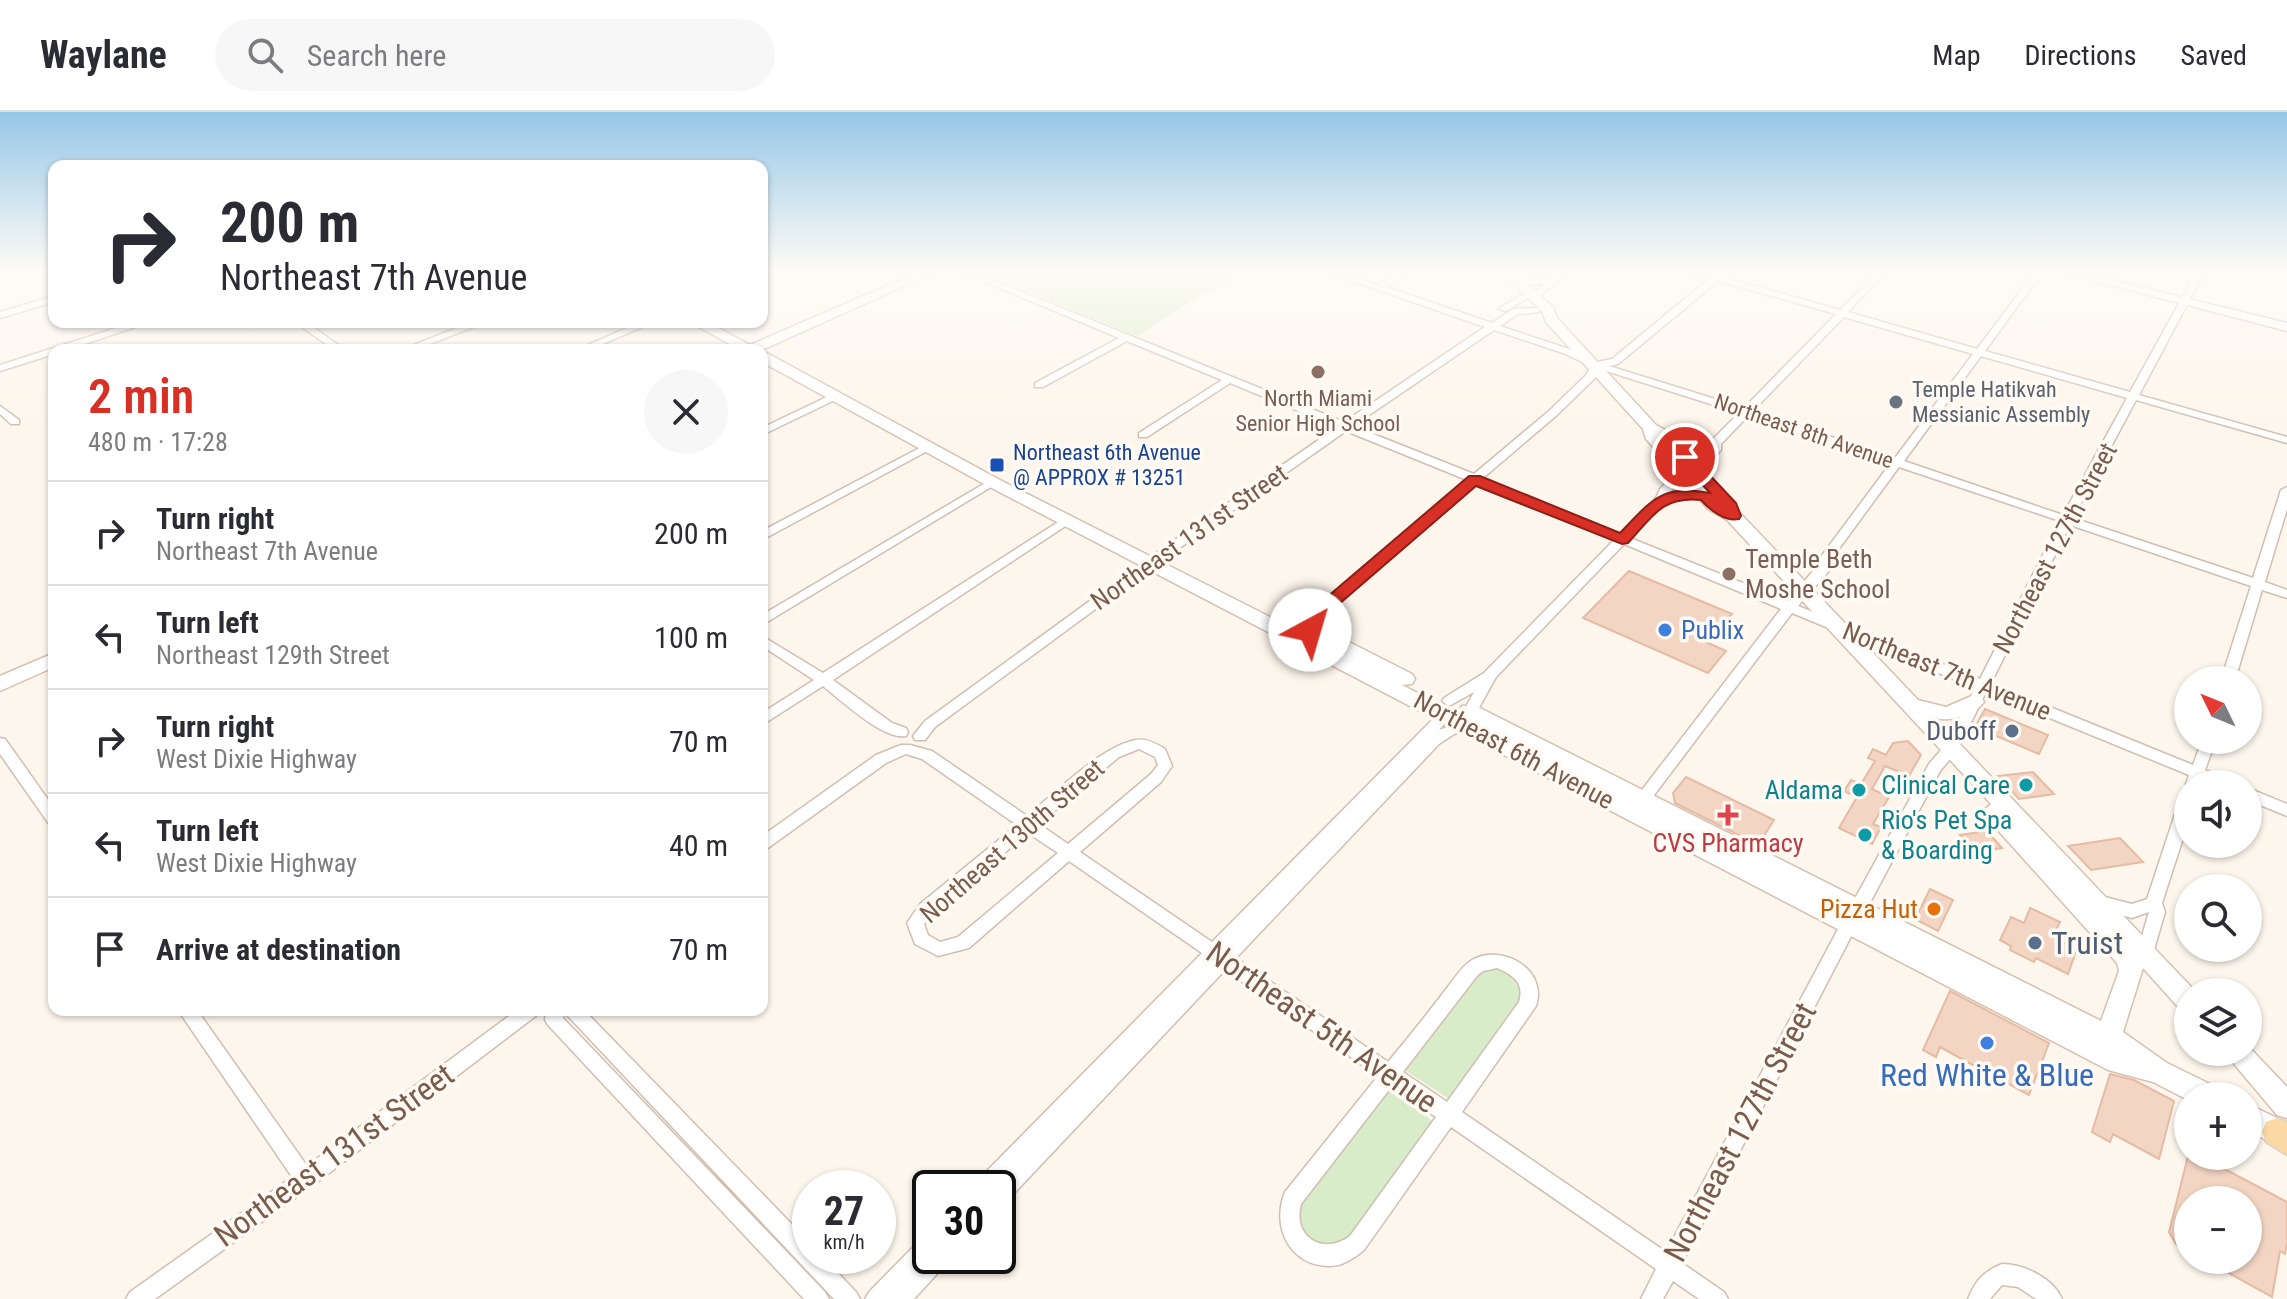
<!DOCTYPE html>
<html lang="en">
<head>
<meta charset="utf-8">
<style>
  :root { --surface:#fff; --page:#f7f7f7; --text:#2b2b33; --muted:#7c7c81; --line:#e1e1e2; --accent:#d93025 }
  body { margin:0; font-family:"Roboto Condensed",sans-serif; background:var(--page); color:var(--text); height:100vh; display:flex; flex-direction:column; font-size:30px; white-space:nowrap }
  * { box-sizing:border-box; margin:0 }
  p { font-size:26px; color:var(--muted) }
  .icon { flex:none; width:44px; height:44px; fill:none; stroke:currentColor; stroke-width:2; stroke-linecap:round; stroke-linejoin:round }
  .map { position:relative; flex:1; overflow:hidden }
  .panel { position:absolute; left:48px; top:232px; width:720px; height:672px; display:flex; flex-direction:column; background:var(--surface); border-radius:16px; box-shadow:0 2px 6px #0004 }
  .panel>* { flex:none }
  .top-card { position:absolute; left:48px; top:48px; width:720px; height:168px; border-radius:16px; box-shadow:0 2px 6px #0004; background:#fff; color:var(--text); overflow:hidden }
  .needle { width:52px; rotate:313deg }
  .tools { position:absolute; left:2174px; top:554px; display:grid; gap:16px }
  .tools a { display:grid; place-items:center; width:88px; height:88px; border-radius:50%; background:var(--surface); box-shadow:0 2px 6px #0004; font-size:40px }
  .speed { position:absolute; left:792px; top:1058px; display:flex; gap:16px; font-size:40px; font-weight:700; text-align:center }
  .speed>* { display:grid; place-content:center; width:104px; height:104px; border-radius:50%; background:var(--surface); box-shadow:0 2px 6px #0004; line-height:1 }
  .speed small { font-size:20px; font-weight:400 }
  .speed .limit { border:4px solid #111; border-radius:12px; background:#fff; color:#111 }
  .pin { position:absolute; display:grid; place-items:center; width:68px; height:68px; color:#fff; margin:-34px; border:4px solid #fff; border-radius:50%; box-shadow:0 2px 8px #0007 }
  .me { position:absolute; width:88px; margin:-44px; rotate:39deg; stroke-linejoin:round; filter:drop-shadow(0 0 6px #0008) }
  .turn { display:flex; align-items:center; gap:28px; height:168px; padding:0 40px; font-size:36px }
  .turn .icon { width:104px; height:104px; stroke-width:2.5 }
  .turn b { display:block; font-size:56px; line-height:68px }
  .round { display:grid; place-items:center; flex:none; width:84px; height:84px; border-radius:42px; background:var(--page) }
  .summary { display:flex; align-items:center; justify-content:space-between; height:136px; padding:0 40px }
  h1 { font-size:48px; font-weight:600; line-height:60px; color:var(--accent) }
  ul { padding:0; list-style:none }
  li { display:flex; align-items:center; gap:24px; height:104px; padding:0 40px; border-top:2px solid var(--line) }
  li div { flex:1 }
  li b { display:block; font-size:30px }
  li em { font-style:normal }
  header { display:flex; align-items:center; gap:48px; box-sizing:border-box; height:112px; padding:0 40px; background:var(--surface); border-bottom:2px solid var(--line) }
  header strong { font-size:38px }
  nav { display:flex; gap:44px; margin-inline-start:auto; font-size:28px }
  .search { width:560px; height:72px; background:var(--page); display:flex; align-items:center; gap:20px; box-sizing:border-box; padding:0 28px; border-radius:44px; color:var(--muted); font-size:30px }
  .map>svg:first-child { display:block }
  .green { fill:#d8ecc9 }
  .building { fill:#f3d5c3; stroke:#e6bba3; stroke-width:2 }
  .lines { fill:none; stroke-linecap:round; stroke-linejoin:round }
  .minor-casing { stroke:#d1beb0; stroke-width:3 }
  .tertiary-casing { stroke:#d1beb0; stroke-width:3 }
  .secondary-casing { stroke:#d6c0b0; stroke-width:3 }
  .primary-casing { stroke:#dad1cd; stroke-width:3 }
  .minor { fill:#fff; fill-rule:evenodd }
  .tertiary { fill:#fff; fill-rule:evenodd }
  .secondary { fill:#fff; fill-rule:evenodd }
  .primary { fill:#fbd9a5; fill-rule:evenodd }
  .route { fill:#d93025; stroke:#8d1f18; stroke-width:2 }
  .education-dot { fill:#8d6e63; stroke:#fffaf3; stroke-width:3 }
  .worship-dot { fill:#6b7280; stroke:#fffaf3; stroke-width:3 }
  .transit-dot { fill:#1a4fb4; stroke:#fffaf3; stroke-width:3 }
  .shop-dot { fill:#3f7fe0; stroke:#fffaf3; stroke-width:3 }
  .service-dot { fill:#5c6f8a; stroke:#fffaf3; stroke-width:3 }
  .culture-dot { fill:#0f9aa8; stroke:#fffaf3; stroke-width:3 }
  .health-dot { fill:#e0444e; stroke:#fffaf3; stroke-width:3 }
  .food-dot { fill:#e8710a; stroke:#fffaf3; stroke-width:3 }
  .labels { text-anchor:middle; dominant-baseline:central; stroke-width:7; stroke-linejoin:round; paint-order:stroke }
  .far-worship-label { font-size:22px; fill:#5b616d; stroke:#fffaf3; text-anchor:start }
  .far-education-label { font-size:22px; fill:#785e54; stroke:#fffaf3 }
  .far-street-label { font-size:22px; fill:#7a5c4d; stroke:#fffaf3 }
  .far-transit-label { font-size:22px; fill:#164399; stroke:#fffaf3; text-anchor:start }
  .street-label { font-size:26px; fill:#7a5c4d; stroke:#fffaf3 }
  .education-label { font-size:26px; fill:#785e54; stroke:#fffaf3; text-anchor:start }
  .shop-label { font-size:26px; fill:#366cbe; stroke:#fffaf3; text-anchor:start }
  .service-label { font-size:26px; fill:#4e5e75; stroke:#fffaf3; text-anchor:end }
  .culture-label { font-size:26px; fill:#0d838f; stroke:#fffaf3; text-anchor:end }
  .health-label { font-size:26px; fill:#be3a42; stroke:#fffaf3 }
  .food-label { font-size:26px; fill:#c56008; stroke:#fffaf3; text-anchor:end }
  .near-service-label { font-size:32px; fill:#4e5e75; stroke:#fffaf3; text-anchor:start }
  .near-street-label { font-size:32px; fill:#7a5c4d; stroke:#fffaf3 }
  .near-shop-label { font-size:32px; fill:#366cbe; stroke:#fffaf3 }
</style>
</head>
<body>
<header>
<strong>Waylane</strong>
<div class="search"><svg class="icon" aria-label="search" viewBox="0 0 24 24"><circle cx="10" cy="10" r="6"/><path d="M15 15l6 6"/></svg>Search here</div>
<nav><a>Map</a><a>Directions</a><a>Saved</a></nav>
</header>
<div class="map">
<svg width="2287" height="1187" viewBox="0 0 2287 1187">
  <rect width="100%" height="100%" fill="#fdf6ec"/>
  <path class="green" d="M973,157H1253L1196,186L1137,224Z
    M1498,855L1518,865L1525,885L1449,987L1405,958V953L1479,859Z
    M1388,978L1434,1010L1342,1138L1309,1131L1293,1098Z"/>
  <path class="building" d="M1629,459L1732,502L1708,531L1726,539L1708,561L1583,506Z
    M1985,597L2048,623L2039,642L1975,615Z
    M1908,629L1921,643L1909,664L1885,654L1872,677L1889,685L1873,712L1881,715L1872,732L1839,716L1857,685L1844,679L1851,668L1861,672L1875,649L1868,646L1873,637L1886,643L1893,631Z
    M2033,660L2054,682L2019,687L1998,664Z
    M1686,665L1774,708L1758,733L1675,691L1673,681Z
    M1987,719L2002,736L1971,741L1961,729H1965L1960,723Z
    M2120,726L2143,750L2091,758L2068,734Z
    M1930,777L1953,788L1938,819L1915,807Z
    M2030,796L2060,810L2053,825L2077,837L2068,862L2036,846L2034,850L2010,838L2011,834L2000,828L2011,805L2024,811Z
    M1950,879L2049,931L2029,983L2000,967L1998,972L1978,961L1980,957L1940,935L1936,945L1923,938Z
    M2110,962L2134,968L2174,989L2159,1047L2113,1022L2110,1030L2092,1020Z
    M2188,1044H2200L2287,1090V1131L2285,1142L2280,1139L2272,1185L2205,1148H2248V1088H2188V1139L2176,1132L2169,1120Z"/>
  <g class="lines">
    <defs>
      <path id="minor" d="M772,157H783L762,166V160Z
        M954,157H965L1344,310L1485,215L1318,157H1330L1377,173L1406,157H1416L1386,175L1492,211L1513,197L1539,196V200L1518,202L1500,214L1569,237L1597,250L1612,247L1710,166L1683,157H1695L1715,162L1722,157H1731L1723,165L1840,198L1880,157H1889L1848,200L1977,237L2037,157H2045L1985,239L2130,280L2198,157H2206L2139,283L2287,325V331L2136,288L2073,406L2253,466L2281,378L2287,375V397L2265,470L2287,478V486L2262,478L2235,568H2221L2251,474L2070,413L1991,571L2193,653L2202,628H2216L2205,658L2230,668L2232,672H2210L2202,668L2200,672H2188V676L2186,672L2189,663L1986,580L1957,639L1940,659L1864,802L1858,804L1852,802L1850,797L1852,792L1929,652L1946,632L1975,576L1792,501L1642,699H1632L1629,695L1632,691L1781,497L1624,432L1496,565L1475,603H1465L1463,600L1474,580L1449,594L1442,589L1444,586L1484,561L1614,428L1476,372L1330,498L1315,521H1305L1303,518L1314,502L1287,510L1281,506L1282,503L1320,492L1467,368L1346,319L1154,454L935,615L925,628H915L913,624L925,609L1146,448L1337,315L1230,271L1147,325H1139V321L1222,268L1127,229L1043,275H1035V271L1119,226ZM1718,169L1836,202L1744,296L1609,254L1618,252ZM1844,205L1973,242L1895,346L1753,299ZM1494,218L1563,241L1591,254L1586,263L1549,299L1474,362L1353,314ZM1981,244L2127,286L2063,403L1904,349ZM1600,257L1739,301L1711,329L1695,333L1669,330V334L1695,339L1711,336L1692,356V360H1700L1721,338V332L1748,304L1890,352L1820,446L1802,448L1770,444L1768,447C1782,456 1802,456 1818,453L1788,489L1630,426L1665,389L1683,384L1710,386V382L1683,378L1669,381L1687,362V358H1679L1660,377L1656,386L1621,422L1483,366L1557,303L1594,267ZM1899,355L2060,409L1980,567L1798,494L1829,459L1830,449Z
        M1564,157H1573L1535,187L1532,186V182L1546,171C1535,173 1520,174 1511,168C1529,160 1543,173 1564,157Z
        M1521,183L1529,185L1506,199L1498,197Z
        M54,184V190L0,206V200Z
        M135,210H150L67,238H54V242L0,259V253Z
        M295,210H306L345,238H334Z
        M472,210H486L415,238H401Z
        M641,210H654L589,238H576Z
        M835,281L839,282V286L762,323V316Z
        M0,294L19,308V312H11L0,302Z
        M927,332L931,333V337L762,428V419Z
        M992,367L998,370L996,372L762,513V503Z
        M1069,403L1075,407L1073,409L833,568L892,611L906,616L908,620L906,624C883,628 842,589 823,574L762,613V601L814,568L762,534V524L823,561Z
        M1446,597L1453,602L1439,618L1467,608L1474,613L1472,616L1454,622L1439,632L1236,846L1388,950C1408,926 1428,901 1447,876C1454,867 1462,854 1472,848C1503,831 1548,858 1536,894L1462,1000L1666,1140L1844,806L1850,804L1856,806L1858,811L1682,1151L1724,1180L1728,1187H1699L1673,1169L1663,1187H1641L1656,1157L1451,1015L1364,1138C1354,1146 1343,1154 1330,1154C1289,1154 1271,1114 1285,1080L1378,964L1225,858L1005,1091L998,1094V1076H974L977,1069L1202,841L1069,749L969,836L938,844L915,832L907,811L920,792L1017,713L922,647L906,642L886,651L768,736L762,738V724L876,643L901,633H910L932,639L1027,704C1054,682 1103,633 1136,628C1146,626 1157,632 1165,637L1172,654L1161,670L1080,740L1212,830L1441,599ZM1139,637L1155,645L1158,653L1151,662L1068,732L1039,712L1119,645ZM1028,721L1058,741L958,825L940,830L928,823L924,812L932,802ZM1497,856C1513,863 1525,871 1519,890L1447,990L1403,960L1477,864L1483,859ZM1392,974L1436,1005L1350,1124C1323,1144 1292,1125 1301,1092Z
        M0,626L5,627L54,696V714L49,712L0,642Z
        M2248,676L2287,692V704L2248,688Z
        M2188,681V711L2162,791L2165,800L2153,841L2151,846L2145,848L2139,846L2137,841L2149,800L2132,806L2091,795L2089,790L2091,785L2097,783L2132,792L2147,787L2180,687L2183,683Z
        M178,898H197L307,1054L517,898H540L537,903L312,1074L155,1187H126L130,1180L292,1065Z
        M546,898H564L563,906L825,1180L829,1187H804L548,913L545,908Z
        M564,898H584L810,1131V1144H822L856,1180L860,1187H834L567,903Z
        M930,1122V1144H950L947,1151L914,1187H865L869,1180L923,1125Z
        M2002,1152C2024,1152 2053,1166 2062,1187H2036L2018,1175L2002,1173L1990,1187H1968C1976,1168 1983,1160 2002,1152Z"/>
      <path id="tertiary" d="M2049,157H2067L2287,211V219Z"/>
      <path id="secondary" d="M926,157H942L762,238H740L690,210H707L750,233Z
        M1498,157H1511L1553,195L1557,206L1656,313L1667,319V325L1662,327L1720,389L1739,400L1918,588L1946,595L1974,583L1981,585L1984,590C1973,604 1951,610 1935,606L2196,880H2188V899L2179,896L2143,856L2123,920L2167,951L2216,975L2220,984H2188V988L2153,970L2108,958L986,373L762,250V240L767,241L998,367L1327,534L1282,508L1284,504H1298L1412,562L1415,567L1412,572L1402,573L1461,603L1459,599L1462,594H1476L2101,909L2119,859L2117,851L1986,705L1983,699L1991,692L1727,408L1708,397L1646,327L1643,317L1546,210L1542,199Z
        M54,541V555L0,579V564Z
        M2248,934L2287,975V1006L2277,1003L2224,940H2248Z
        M2248,992L2287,1011V1038L2248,1019Z"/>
      <path id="primary" d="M2277,1006L2287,1010V1043L2266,1030L2262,1020L2266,1010Z"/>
    </defs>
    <use href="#minor" class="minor-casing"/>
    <use href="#tertiary" class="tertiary-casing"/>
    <use href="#secondary" class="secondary-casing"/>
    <use href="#primary" class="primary-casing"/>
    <use href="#minor" class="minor"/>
    <use href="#tertiary" class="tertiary"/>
    <use href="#secondary" class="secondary"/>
    <use href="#primary" class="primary"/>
  </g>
  <linearGradient id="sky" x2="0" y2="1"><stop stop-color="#97c7e8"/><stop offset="0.49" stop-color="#fefbf6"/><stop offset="1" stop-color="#fefbf6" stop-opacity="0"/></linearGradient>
  <rect width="2287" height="323" fill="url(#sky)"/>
  <path class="route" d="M1685,341L1690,342L1736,391L1741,404L1739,407C1725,410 1710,398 1701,388C1662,384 1653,404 1628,431L1622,432L1476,374L1331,499L1316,522L1310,523L1302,518L1319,492L1469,364H1480L1620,421C1651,389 1662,371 1710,381L1677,345Z"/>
  <g class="education-dot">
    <circle cx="1318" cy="260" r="8"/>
    <circle cx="1729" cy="462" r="8"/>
  </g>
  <circle class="worship-dot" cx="1896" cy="290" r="8"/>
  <rect class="transit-dot" x="989" y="345" width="16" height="16" rx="4"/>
  <g class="shop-dot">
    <circle cx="1665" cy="518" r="8"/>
    <circle cx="1987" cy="931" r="8"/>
  </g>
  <g class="service-dot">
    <circle cx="2012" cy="619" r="8"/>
    <circle cx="2035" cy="831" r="8"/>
  </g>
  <g class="culture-dot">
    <circle cx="2026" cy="673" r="8"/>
    <circle cx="1859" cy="678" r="8"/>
    <circle cx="1865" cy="723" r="8"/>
  </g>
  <path class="health-dot" d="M1724 691h8v8h8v8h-8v8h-8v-8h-8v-8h8z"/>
  <circle class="food-dot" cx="1934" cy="797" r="8"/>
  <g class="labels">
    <g class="far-worship-label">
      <text x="1912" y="277">Temple Hatikvah<tspan x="1912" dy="25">Messianic Assembly</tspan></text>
    </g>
    <g class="far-education-label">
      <text x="1318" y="286">North Miami<tspan x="1318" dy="25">Senior High School</tspan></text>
    </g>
    <g class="far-street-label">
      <text transform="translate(1804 319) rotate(19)">Northeast 8th Avenue</text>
    </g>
    <g class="far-transit-label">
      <text x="1013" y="340">Northeast 6th Avenue<tspan x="1013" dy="25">@ APPROX # 13251</tspan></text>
    </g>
    <g class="street-label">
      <text transform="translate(1189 425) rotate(-35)">Northeast 131st Street</text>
      <text transform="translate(2055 436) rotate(-62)">Northeast 127th Street</text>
      <text transform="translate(1947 559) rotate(22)">Northeast 7th Avenue</text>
      <text transform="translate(1514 638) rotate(28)">Northeast 6th Avenue</text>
      <text transform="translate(1012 729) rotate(-41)">Northeast 130th Street</text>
    </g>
    <g class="education-label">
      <text x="1745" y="447">Temple Beth<tspan x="1745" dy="30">Moshe School</tspan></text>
    </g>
    <g class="shop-label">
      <text x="1681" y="518">Publix</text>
    </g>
    <g class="service-label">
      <text x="1996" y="619">Duboff</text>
    </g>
    <g class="culture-label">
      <text x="2010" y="673">Clinical Care</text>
      <text x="1843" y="678">Aldama</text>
      <text x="1881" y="708" text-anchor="start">Rio's Pet Spa<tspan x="1881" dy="30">&amp; Boarding</tspan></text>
    </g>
    <g class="health-label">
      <text x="1728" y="731">CVS Pharmacy</text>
    </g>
    <g class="food-label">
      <text x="1918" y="797">Pizza Hut</text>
    </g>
    <g class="near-service-label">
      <text x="2051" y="831">Truist</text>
    </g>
    <g class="near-street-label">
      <text transform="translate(1322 915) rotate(35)">Northeast 5th Avenue</text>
      <text transform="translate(1740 1020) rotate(-62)">Northeast 127th Street</text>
      <text transform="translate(334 1043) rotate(-36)">Northeast 131st Street</text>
    </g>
    <g class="near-shop-label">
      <text x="1987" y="963">Red White &amp; Blue</text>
    </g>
  </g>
</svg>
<div class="tools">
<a><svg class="needle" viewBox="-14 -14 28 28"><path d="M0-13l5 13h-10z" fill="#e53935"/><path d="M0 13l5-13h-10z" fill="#7c7c81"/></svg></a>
<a><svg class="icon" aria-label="sound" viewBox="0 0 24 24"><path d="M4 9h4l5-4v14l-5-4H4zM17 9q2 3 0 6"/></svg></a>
<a><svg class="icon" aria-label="search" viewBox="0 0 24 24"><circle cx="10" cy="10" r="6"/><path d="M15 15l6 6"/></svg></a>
<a><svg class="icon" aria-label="layers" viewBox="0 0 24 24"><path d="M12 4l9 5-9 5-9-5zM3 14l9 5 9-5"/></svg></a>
<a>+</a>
<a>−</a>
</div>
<div class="speed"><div>27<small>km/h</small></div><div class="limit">30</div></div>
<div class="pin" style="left:1685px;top:345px;background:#d93025"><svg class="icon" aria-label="arrive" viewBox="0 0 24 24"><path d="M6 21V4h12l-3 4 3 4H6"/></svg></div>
<svg class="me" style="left:1310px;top:518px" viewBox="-20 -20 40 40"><circle r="19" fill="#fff"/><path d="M0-13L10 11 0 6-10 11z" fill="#d93025"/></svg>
<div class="top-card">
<div class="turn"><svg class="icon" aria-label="right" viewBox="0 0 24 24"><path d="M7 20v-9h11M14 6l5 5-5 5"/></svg><div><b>200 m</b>Northeast 7th Avenue</div></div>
</div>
<section class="panel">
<div class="summary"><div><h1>2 min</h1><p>480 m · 17:28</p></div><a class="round"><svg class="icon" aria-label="close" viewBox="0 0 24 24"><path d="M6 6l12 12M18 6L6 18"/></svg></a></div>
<ul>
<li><svg class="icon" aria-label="right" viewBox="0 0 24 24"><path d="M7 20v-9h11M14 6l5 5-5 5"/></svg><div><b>Turn right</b><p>Northeast 7th Avenue</p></div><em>200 m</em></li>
<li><svg class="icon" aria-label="left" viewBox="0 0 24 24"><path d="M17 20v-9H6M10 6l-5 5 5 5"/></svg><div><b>Turn left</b><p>Northeast 129th Street</p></div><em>100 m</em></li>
<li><svg class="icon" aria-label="right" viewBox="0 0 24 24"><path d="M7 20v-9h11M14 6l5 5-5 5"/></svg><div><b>Turn right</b><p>West Dixie Highway</p></div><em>70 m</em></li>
<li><svg class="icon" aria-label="left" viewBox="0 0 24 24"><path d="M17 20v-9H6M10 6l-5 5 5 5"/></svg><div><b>Turn left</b><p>West Dixie Highway</p></div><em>40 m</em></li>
<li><svg class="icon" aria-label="arrive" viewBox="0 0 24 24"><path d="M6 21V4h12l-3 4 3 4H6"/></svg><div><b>Arrive at destination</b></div><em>70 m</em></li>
</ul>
</section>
</div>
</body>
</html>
